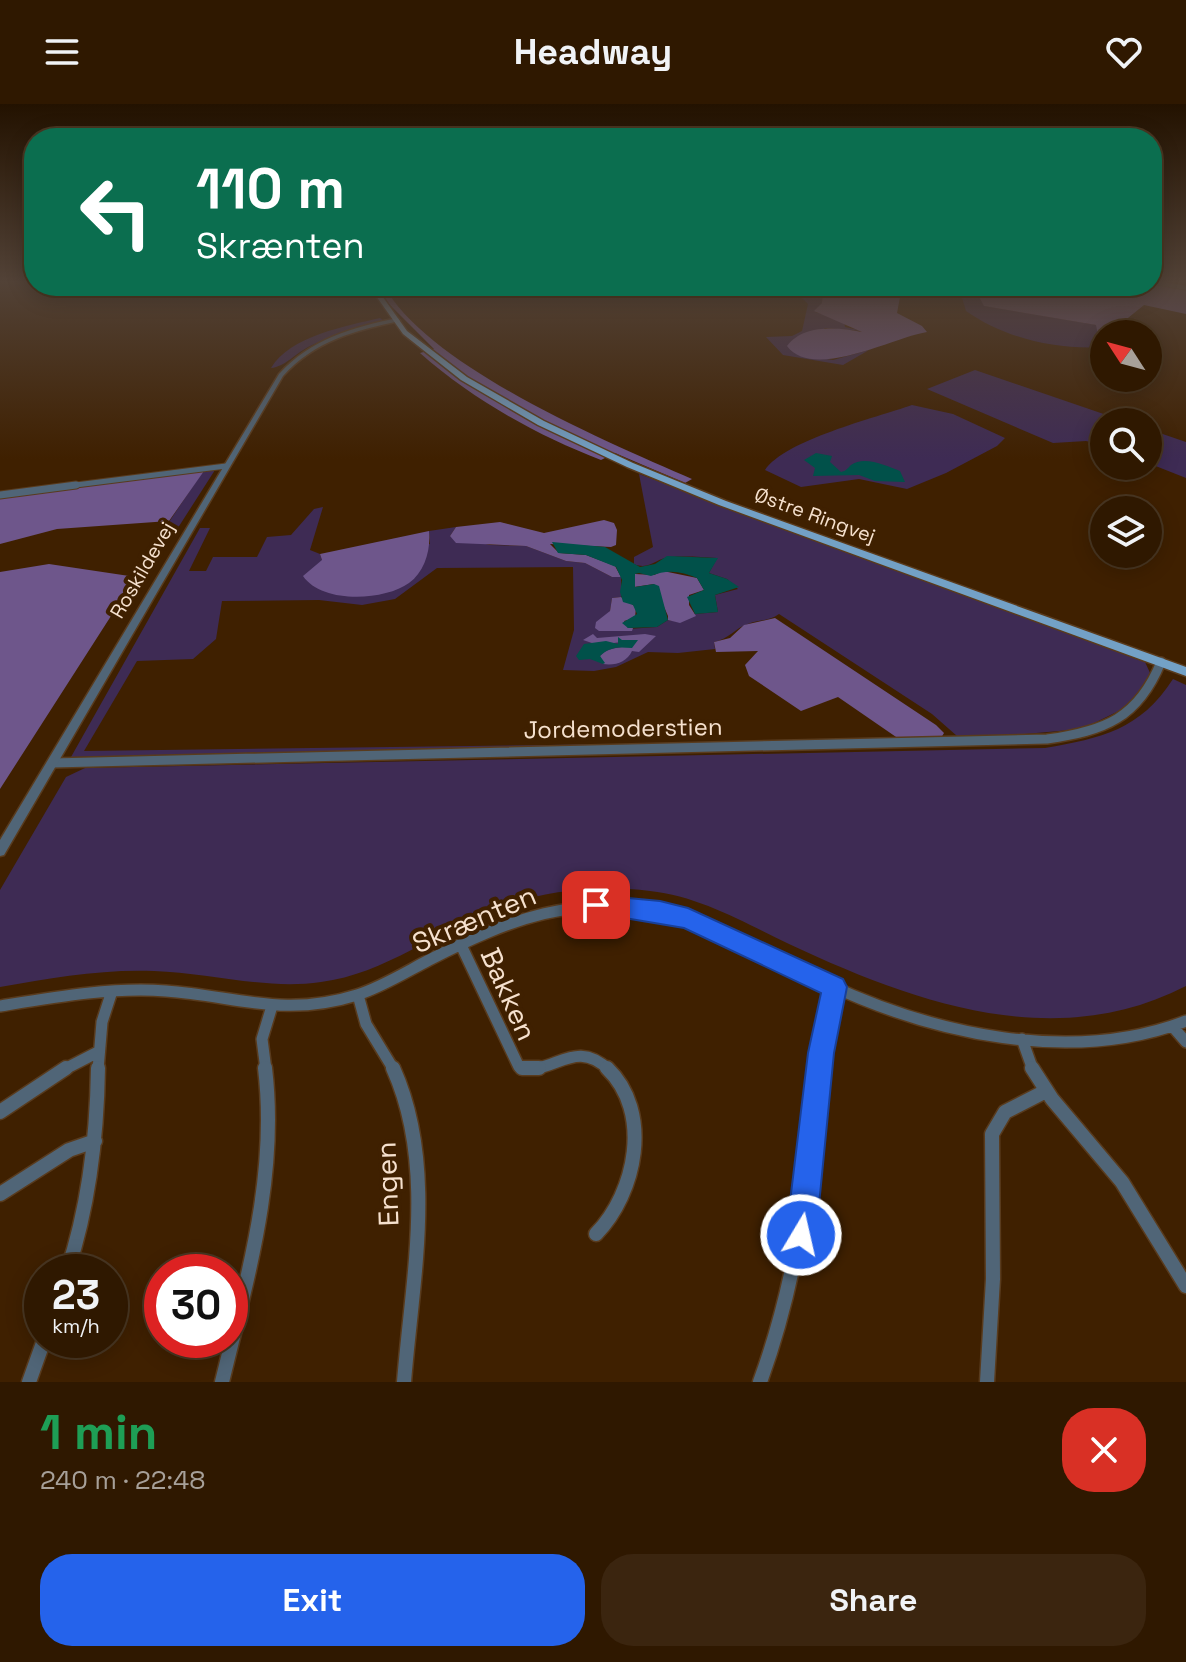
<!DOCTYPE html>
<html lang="en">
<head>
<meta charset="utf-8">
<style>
  :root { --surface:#2f1800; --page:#3b250f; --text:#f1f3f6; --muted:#a7a099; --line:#4a3722; --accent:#2563eb }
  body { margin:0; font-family:"Space Grotesk",sans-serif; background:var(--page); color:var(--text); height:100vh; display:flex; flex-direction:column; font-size:30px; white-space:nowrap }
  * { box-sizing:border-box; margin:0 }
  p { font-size:26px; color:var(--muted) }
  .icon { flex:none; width:44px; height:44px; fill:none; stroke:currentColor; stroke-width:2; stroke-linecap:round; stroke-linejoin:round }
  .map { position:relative; height:1278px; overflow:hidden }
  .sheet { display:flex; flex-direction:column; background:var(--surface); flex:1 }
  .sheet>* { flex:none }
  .banner { position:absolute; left:24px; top:24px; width:1138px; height:168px; border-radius:32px; box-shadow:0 4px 20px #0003,0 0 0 2px var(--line); background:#0b6e4f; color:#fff; overflow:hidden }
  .needle { width:52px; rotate:306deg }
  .tools { position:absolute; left:1090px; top:216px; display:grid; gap:16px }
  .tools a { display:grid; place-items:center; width:72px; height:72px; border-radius:50%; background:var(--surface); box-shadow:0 4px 20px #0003,0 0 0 2px var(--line); font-size:40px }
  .speed { position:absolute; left:24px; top:1150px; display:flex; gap:16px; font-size:40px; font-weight:700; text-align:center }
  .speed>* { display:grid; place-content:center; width:104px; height:104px; border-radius:50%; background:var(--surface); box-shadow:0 4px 20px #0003,0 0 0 2px var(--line); line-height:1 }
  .speed small { font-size:20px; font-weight:400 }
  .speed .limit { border:12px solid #d22; background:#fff; color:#111 }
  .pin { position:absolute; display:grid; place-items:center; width:68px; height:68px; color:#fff; margin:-34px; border-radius:16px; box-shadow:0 4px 12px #0006 }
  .me { position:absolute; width:88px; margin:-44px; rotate:9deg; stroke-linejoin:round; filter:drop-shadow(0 0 6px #0008) }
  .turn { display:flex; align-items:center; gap:28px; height:168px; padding:0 40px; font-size:36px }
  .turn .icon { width:104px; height:104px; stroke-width:2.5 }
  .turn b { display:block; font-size:56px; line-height:68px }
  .round { display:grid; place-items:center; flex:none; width:84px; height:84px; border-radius:32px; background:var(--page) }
  .overview { display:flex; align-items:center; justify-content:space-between; height:136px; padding:0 40px }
  h1 { font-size:48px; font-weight:600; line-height:60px; color:#1e9e55 }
  .cta { display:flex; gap:16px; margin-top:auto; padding:16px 40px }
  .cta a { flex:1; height:92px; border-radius:32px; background:var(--accent); color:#fff; font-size:32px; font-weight:600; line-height:92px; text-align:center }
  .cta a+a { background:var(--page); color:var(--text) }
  header { display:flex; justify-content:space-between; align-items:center; height:104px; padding:0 40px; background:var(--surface); font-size:36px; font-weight:600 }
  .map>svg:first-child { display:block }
  .green { fill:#3e2b54 }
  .forest { fill:#6e568b }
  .water { fill:#01514a }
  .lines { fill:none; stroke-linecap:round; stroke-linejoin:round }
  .minor-far5-casing { stroke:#593b1d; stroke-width:5 }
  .minor-far4-casing { stroke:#593b1d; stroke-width:7 }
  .minor-far3-casing { stroke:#593b1d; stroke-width:9 }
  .minor-far2-casing { stroke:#593b1d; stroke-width:12 }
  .minor-far1-casing { stroke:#593b1d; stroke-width:14 }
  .minor-casing { stroke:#593b1d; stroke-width:17 }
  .tertiary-casing { stroke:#593b1d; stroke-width:3 }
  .primary-casing { stroke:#593b1d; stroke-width:3 }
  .minor-far5 { stroke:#506577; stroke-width:4 }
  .minor-far4 { stroke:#506577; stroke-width:5 }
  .minor-far3 { stroke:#506577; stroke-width:7 }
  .minor-far2 { stroke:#506577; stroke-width:9 }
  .minor-far1 { stroke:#506577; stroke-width:11 }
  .minor { stroke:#506577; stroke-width:14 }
  .tertiary { fill:#506577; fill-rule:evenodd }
  .primary { fill:#73a1c6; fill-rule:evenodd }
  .route { fill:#2563eb; stroke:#184099; stroke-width:2 }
  .labels { text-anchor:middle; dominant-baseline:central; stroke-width:8; stroke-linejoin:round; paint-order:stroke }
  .far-street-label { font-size:20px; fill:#f6e1ce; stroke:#3f2000 }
  .street-label { font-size:24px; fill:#f6e1ce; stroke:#3f2000 }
  .near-street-label { font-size:28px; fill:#f6e1ce; stroke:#3f2000 }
</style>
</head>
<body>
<header><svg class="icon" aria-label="menu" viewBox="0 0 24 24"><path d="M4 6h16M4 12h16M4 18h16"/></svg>Headway<svg class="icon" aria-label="heart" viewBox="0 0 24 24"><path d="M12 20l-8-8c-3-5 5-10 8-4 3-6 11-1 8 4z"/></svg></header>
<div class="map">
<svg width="1186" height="1278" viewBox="0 0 1186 1278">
  <rect width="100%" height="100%" fill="#3f2000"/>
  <path class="green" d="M801,182H823L822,199L816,208L844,217L845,223L863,227L825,224L797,250L833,256L869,246L843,261L783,251L766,233L792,232L802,227L808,200L794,186Z
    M959,184L977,187L985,202L1097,221L1104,243C1057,246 1006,235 966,207Z
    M380,214L384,217C360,221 333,231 310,242C297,248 285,263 271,264C290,232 346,222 380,214Z
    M975,266L1127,318H1104V341L1086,337L1053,339L927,285Z
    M912,301L953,310L1005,334L997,342L946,369L907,385L859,375L801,383L765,366C785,336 875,314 912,301Z
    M1148,325L1186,338V374L1148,359Z
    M215,366L174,430H161L203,367Z
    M639,370L1145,558L1151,571L1133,600L1082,625L992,633L957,632L932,610L779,510C770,517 758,516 748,520C735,524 729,535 714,538L715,545L678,549L648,548L616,563L594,567L563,566L574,526L573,463L437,464L395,495L362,501L319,496L222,497L216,535L193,555L137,557L84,647L697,639L71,653L200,424H210L189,467H206L213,453H257L267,433L291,431L314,405L323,403L310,446L320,450L322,456L430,440L429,427L456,423L450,432L490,441L526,442L566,457L585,459L612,473H621V493L612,494L610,507L599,527L657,523L668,516L680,518L695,510L718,508L715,491L738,485L727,475L709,469L717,454C702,453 686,452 671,453C657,453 650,467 634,460V453L653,443Z
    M1173,575L1186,581V882C1054,950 913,898 789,840C745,819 699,792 650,787C598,781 547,786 497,804C438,826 385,870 321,878C266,886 210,869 154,867C101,865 52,874 0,883V786L66,673L85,664L1045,644C1102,634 1140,626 1173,575Z"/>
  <path class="forest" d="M1152,179L1186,186V210L1144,201L1118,222L1138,230H1104V235L1098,231L1096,221L984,202L977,189L978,182H1152Z
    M378,182H384C429,263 607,338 692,375L685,379L615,349L601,356C536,331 472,295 420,249L434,245L389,200Z
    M823,182H891L900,193L897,209L922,222L927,228C894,233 813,277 787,242C803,220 838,223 862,228L814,207L822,199Z
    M204,367L169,417L57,425L0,440V393Z
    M604,416L614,419L617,426L616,441L611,443L550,440L559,449L586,451L615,462L621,473H612L585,459L566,457L526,442L456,439L450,432L456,423L500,418L544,429Z
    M429,427C431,445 425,468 409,479C384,497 322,500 303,472L322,456L320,450Z
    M49,460L136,473L0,685V468Z
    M663,467L697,474L704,486L689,491V501L696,512L680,519L668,516V512L654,480L634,483L635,470L654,471Z
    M621,493L636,503L635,514L624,517L628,524H633L632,527H599L595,524L596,518L610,507L612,494Z
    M775,514L936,621L944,629L941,634L899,635L838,593L801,607L749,572L745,561L758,547L716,548L714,538L730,534L744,521Z
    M593,530L597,534L645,530L656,532L639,548L632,547C627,558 615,562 603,560L600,552C611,540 626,547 637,536L598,541L583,536Z"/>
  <path class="water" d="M816,349L832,352L830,358L841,368C846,367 848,364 851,361C864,351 887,362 900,367L905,378L875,377L859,371L813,372L815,364L804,356Z
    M552,438L605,443L640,463L655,460L667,452L718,454L709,469L727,475L739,483L715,491L718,508L695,510L687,493L704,486L697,474C682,467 666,465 651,472L639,469L635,470V483L654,480L659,482L668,516L657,523L628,524L622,519L637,510L633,501L623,498L620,488L622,476L616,463L586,451L558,449Z
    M618,533L622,536H638L632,544C620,543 610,542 600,552L605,559L603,560L590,555L579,556L576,552L584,540L606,537L618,540Z"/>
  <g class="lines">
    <defs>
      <path id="minor-far5" d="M1152,178L1186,184"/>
      <path id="minor-far4" d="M60,383L226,362"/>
      <path id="minor-far3" d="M0,391L76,381"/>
      <path id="minor-far2" d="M52,659L1047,635C1105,627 1138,614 1161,558"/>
      <path id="minor-far1" d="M461,841L519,963C553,973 574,932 609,966
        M358,891L366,920L394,966
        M0,902C55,893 111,883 166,887C236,892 284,914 357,891C382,883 406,868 429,856C509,815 576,789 666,810C722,822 773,855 825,879C933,930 1071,961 1186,917
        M1173,923L1186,938
        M1022,935L1033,966
        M63,966L98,948
        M98,966L102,918L112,887
        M266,966L262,935L272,902
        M820,966L835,883"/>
      <path id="minor" d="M393,964C437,1061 412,1176 404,1278
        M522,964H539
        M1032,964L1052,995L1122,1078L1186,1182
        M0,1008L66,964
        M0,1090L69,1046L95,1037
        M596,1130C636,1089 653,1008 607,964
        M67,1168C89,1102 97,1034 98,964
        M29,1278L44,1236
        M222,1278C247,1174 278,1072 265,964
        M760,1278C799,1171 808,1076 820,964
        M987,1278L993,1175L992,1030L1005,1008L1044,988"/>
      <path id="tertiary" d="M398,214L400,217C356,226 314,237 283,272L4,751L0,752V736L279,270C311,235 353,223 398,214Z"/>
      <path id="primary" d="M369,182H375L407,227L467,273L544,317L633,359L726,397L1186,563V572L719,401L627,363L538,321L461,276L403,230Z"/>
    </defs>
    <use href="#minor-far5" class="minor-far5-casing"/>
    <use href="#minor-far4" class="minor-far4-casing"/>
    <use href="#minor-far3" class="minor-far3-casing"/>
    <use href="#minor-far2" class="minor-far2-casing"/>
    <use href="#minor-far1" class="minor-far1-casing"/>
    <use href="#minor" class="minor-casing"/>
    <use href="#tertiary" class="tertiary-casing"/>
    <use href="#primary" class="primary-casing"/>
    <use href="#minor-far5" class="minor-far5"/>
    <use href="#minor-far4" class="minor-far4"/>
    <use href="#minor-far3" class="minor-far3"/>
    <use href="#minor-far2" class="minor-far2"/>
    <use href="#minor-far1" class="minor-far1"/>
    <use href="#minor" class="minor"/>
    <use href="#tertiary" class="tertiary"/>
    <use href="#primary" class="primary"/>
  </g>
  <linearGradient id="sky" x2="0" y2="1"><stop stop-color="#231200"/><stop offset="0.5" stop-color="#524237"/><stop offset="1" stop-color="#524237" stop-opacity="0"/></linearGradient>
  <rect width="1186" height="355" fill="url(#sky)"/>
  <path class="route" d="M596,791L660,797L688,804L843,875L847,883L834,949L816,1131L811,1142L801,1146L791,1142L786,1131L808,949L821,889L684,824L589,808L585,801L589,794Z"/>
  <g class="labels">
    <g class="far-street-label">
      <text transform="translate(815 411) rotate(20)">Østre Ringvej</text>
      <text transform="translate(142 466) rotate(-60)">Roskildevej</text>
    </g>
    <g class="street-label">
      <text transform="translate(623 624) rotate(-1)">Jordemoderstien</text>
    </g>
    <g class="near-street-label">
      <text transform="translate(474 815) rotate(-23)">Skrænten</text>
      <text transform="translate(509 890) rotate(66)">Bakken</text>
      <text transform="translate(387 1080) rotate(-92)">Engen</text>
    </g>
  </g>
</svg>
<div class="tools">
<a><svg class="needle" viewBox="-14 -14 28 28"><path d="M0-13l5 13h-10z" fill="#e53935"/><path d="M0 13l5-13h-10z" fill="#a7a099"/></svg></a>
<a><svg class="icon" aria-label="search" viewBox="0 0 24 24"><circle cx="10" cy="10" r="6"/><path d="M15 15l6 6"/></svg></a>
<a><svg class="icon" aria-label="layers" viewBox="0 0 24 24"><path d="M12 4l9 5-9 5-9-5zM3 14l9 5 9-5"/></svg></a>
</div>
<div class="speed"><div>23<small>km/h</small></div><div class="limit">30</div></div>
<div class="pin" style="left:596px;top:801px;background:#d93025"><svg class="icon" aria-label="arrive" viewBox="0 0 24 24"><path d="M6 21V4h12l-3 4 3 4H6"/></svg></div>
<svg class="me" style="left:801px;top:1131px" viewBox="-20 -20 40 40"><circle r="17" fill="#2563eb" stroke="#fff" stroke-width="3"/><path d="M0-11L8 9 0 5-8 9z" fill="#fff"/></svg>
<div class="banner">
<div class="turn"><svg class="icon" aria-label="left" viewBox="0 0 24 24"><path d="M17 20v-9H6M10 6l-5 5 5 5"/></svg><div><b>110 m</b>Skrænten</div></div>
</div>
</div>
<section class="sheet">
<div class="overview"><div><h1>1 min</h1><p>240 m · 22:48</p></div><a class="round" style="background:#d93025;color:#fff"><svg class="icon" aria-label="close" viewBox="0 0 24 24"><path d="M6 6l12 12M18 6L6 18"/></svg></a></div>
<div class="cta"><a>Exit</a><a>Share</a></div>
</section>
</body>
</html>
